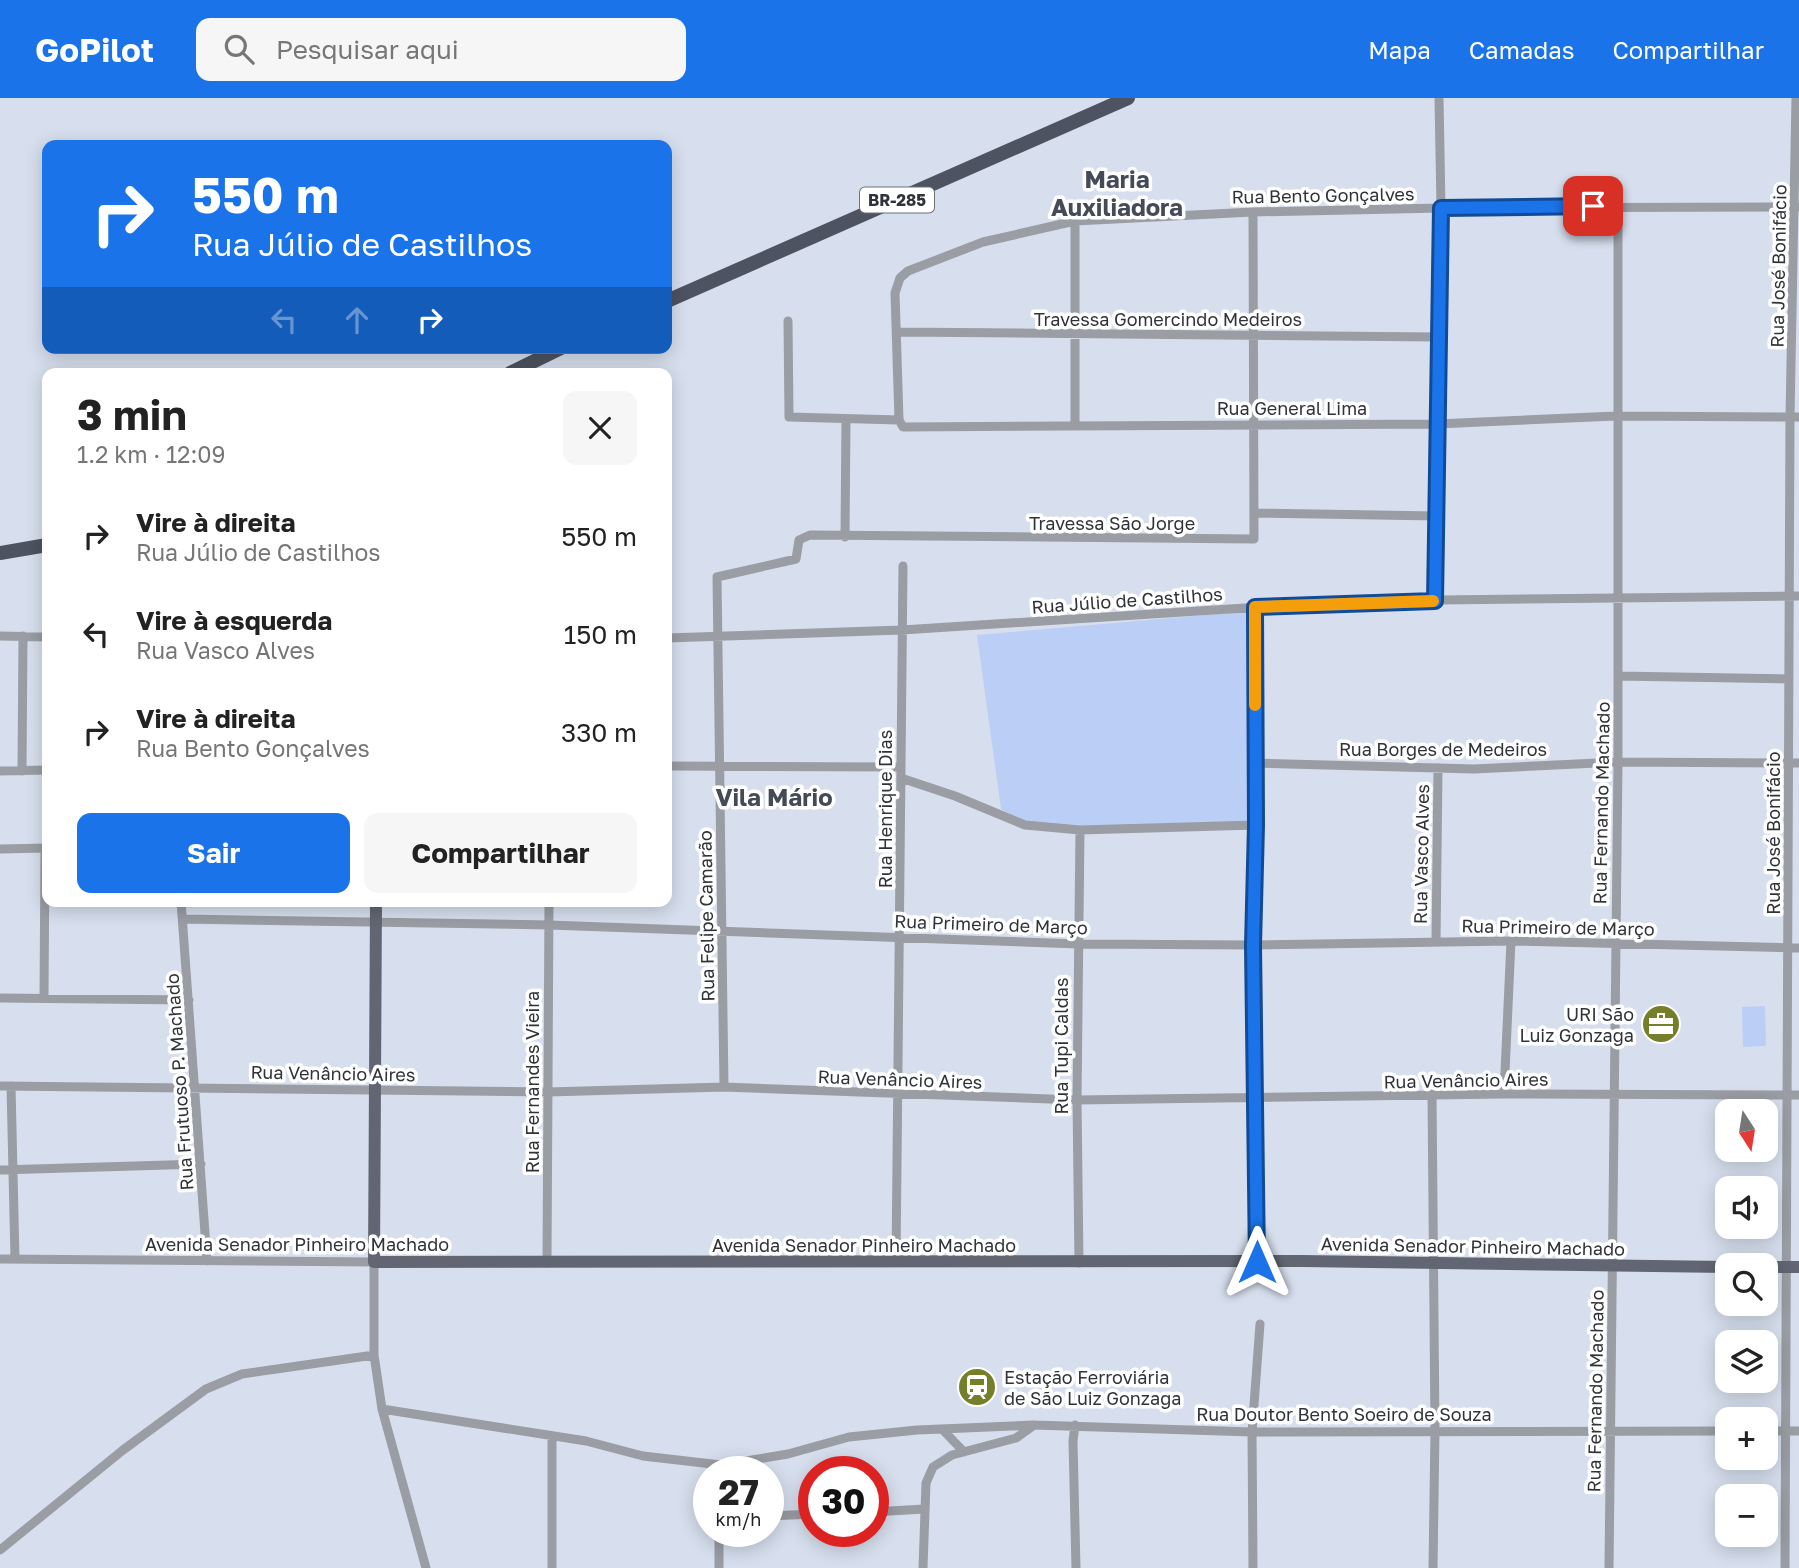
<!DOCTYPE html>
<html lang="pt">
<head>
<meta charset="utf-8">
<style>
  :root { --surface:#fff; --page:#f6f6f6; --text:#222; --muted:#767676; --accent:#1a73e8 }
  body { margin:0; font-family:"Golos Text",sans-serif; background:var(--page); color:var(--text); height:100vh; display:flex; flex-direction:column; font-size:26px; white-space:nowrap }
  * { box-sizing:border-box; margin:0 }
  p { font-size:23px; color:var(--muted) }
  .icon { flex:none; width:38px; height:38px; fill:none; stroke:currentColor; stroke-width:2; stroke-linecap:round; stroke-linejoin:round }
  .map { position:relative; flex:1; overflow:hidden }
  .panel { position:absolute; left:42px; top:270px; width:630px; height:539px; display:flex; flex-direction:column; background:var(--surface); border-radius:14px; box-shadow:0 4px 18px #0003 }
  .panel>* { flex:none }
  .banner { position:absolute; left:42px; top:42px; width:630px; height:214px; border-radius:14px; box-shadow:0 4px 18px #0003; background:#1a73e8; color:#fff; overflow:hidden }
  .needle { width:46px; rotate:168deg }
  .controls { position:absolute; left:1715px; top:1001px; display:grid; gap:14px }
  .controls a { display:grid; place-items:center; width:63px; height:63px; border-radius:14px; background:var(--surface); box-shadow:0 4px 18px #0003; font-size:35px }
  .speed { position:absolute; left:693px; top:1358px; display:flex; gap:14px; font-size:35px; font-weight:700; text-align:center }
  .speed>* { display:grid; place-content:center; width:91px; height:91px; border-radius:50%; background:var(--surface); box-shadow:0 4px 18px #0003; line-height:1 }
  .speed small { font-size:18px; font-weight:400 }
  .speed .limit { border:10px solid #d22; background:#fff; color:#111 }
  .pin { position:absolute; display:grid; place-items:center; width:60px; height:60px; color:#fff; margin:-30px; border-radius:14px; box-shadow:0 4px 10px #0006 }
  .me { position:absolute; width:77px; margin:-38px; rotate:0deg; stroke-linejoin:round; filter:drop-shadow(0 0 5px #0008) }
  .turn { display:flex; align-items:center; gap:24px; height:147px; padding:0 35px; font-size:32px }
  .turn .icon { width:91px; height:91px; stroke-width:2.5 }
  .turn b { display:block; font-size:49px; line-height:60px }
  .lanes { display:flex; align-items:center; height:66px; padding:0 35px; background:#0003; justify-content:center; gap:35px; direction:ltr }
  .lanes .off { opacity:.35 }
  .round { display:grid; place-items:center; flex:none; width:74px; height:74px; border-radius:14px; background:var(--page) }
  .summary { display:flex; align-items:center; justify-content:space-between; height:119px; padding:0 35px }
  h1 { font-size:42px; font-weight:700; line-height:52px }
  .cta { display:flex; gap:14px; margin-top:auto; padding:14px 35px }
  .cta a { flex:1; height:80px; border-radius:14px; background:var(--accent); color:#fff; font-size:28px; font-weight:700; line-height:80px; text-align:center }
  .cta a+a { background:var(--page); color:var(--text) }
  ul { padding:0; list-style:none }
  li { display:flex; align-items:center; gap:21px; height:98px; padding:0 35px }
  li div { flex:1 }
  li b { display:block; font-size:26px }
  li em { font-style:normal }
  header { display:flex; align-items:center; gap:42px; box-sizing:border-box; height:98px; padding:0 35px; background:var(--accent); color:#fff }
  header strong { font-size:33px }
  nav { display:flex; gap:38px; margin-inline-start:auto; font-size:24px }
  .search { width:490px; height:63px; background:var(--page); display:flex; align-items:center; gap:18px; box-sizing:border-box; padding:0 24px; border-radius:14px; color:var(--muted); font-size:26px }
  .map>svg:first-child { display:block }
  .green { fill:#bbcef6 }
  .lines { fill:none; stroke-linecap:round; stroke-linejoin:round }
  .minor { stroke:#9a9da3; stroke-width:9 }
  .major { stroke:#616672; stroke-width:12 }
  .highway { stroke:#4d5360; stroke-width:14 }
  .route-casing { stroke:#114b97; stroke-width:18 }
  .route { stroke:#1a73e8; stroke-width:12 }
  .slow { stroke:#f59e0b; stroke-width:12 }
  .labels { text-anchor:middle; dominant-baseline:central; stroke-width:7; stroke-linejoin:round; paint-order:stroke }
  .shield { fill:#fff; stroke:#6e7074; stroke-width:2 }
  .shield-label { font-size:16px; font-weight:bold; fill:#303339 }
  .street-label { font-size:18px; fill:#303339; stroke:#fff }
  .poi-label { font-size:18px; fill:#303339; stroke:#fff; text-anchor:end }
  .district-label { font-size:24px; font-weight:bold; fill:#444a56; stroke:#fff }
</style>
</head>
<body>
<header>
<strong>GoPilot</strong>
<div class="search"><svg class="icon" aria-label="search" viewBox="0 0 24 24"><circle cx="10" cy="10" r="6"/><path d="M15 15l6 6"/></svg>Pesquisar aqui</div>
<nav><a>Mapa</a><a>Camadas</a><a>Compartilhar</a></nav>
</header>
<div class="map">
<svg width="1799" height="1470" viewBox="0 0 1799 1470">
  <rect width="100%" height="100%" fill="#d7dfee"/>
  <path class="green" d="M1251,513L1254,726L1080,730L1024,725L1001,711L977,537Z
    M1765,908L1766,948L1743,949L1742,909Z"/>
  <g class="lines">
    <path class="minor" d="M1075,123V325
      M788,223L789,319L899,322L903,329L1437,326L1616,318L1799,319
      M898,234L1438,239
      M899,322L895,195L900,180L908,173L983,144L1075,123L1253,114L1441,110L1799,109
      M1254,415L1437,418
      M845,439L846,321
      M1435,503L1441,110L1439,0
      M1255,509L1256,727L1253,847L1257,1164
      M0,538L47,539
      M667,540L902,532L1353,503L1799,498
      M1618,578L1789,581
      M1256,665L1474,671L1618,664L1799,665
      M667,668L900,669
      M0,673L47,672
      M22,673L23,538
      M901,680L955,698L1025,727L1080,732L1256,727
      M0,751L47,750
      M181,803L207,1163
      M183,821L549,827L1078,846L1253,847L1511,843L1799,850
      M1436,843L1438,670
      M0,900L189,902
      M44,900L45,750
      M0,988L548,994L724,989L1077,1002L1504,996L1799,997
      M11,988L15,1161
      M724,989L717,479L796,461L799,442L810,437L1254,441L1253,114
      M1432,996L1435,1332L1433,1470
      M1504,996L1511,843
      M0,1072L201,1066
      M0,1161L374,1164V1257L382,1311L426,1470
      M896,1164L903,468
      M547,1165L549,803
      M1079,1165L1077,1002L1080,732
      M382,1311L586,1343L643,1358L721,1367L788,1356L849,1339L917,1332L1034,1327L1252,1334L1727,1333
      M1075,1327L1073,1343L1076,1470
      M942,1331L964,1354
      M1766,1333H1799
      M873,1414L924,1411
      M768,1418L814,1416
      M0,1452L123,1352L206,1291L242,1276L374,1257
      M552,1470V1339
      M719,1470V1433
      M923,1470L926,1385L933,1369L952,1357L1016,1340L1034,1327
      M1253,1470L1252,1334L1260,1226
      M1609,1470L1618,664V108
      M1785,1470L1790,319L1796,0"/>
    <path class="major" d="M376,803L374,1164L1302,1163L1727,1169
      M1766,1169H1799"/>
    <path class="highway" d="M667,203L1128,0
      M510,275L561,250
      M0,455L47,447"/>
  </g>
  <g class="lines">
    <defs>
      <path id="route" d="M1257,1164L1253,847L1256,727L1255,509L1435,503L1441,110L1593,108"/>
    </defs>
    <use href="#route" class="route-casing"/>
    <use href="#route" class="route"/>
    <path class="slow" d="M1255,607V509L1433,503"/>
  </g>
  <defs>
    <symbol id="office-disc" viewBox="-11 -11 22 22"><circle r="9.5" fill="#757e29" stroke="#fff"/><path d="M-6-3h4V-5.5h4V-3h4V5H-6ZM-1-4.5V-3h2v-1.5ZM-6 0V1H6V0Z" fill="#fff"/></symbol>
    <symbol id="station-disc" viewBox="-11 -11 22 22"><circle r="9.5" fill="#757e29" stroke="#fff"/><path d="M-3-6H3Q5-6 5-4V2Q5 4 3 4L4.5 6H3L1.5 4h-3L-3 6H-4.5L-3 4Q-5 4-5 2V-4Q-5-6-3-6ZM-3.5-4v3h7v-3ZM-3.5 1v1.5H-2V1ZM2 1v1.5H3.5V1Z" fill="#fff"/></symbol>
  </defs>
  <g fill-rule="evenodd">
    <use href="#office-disc" x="1639" y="904" width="44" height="44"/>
    <use href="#station-disc" x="955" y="1267" width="44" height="44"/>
  </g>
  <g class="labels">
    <rect class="shield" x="860" y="89.5" width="74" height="25" rx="5"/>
    <g class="shield-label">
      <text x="897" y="102">BR-285</text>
    </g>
    <g class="street-label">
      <text transform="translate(1323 97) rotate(-1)">Rua Bento Gonçalves</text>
      <text transform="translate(1778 168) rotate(-89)">Rua José Bonifácio</text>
      <text x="1168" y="221">Travessa Gomercindo Medeiros</text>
      <text x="1292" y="310">Rua General Lima</text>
      <text x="1112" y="425">Travessa São Jorge</text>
      <text transform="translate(1127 502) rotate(-4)">Rua Júlio de Castilhos</text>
      <text x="1443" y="651">Rua Borges de Medeiros</text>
      <text transform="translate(1601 705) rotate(-89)">Rua Fernando Machado</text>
      <text transform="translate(885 711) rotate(-90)">Rua Henrique Dias</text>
      <text transform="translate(1773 735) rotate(-90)">Rua José Bonifácio</text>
      <text transform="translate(1421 756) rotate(-89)">Rua Vasco Alves</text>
      <text transform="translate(706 818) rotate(-91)">Rua Felipe Camarão</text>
      <text transform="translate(991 826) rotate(2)">Rua Primeiro de Março</text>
      <text transform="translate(1558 829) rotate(1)">Rua Primeiro de Março</text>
      <text transform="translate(1061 948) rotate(-90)">Rua Tupi Caldas</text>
      <text transform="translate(333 975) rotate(1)">Rua Venâncio Aires</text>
      <text transform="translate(900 981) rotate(2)">Rua Venâncio Aires</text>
      <text transform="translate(1466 982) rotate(-1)">Rua Venâncio Aires</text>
      <text transform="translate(179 984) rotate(-94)">Rua Frutuoso P. Machado</text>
      <text transform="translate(532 984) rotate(-90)">Rua Fernandes Vieira</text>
      <text x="297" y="1146">Avenida Senador Pinheiro Machado</text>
      <text x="864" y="1147">Avenida Senador Pinheiro Machado</text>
      <text transform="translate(1473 1148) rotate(1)">Avenida Senador Pinheiro Machado</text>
      <text transform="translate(1595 1293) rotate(-89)">Rua Fernando Machado</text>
      <text x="1344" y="1316">Rua Doutor Bento Soeiro de Souza</text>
    </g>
    <g class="poi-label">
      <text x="1634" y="916">URI São<tspan x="1634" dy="21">Luiz Gonzaga</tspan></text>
      <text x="1004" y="1279" text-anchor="start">Estação Ferroviária<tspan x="1004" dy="21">de São Luiz Gonzaga</tspan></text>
    </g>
    <g class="district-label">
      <text x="1117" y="80">Maria<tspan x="1117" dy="28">Auxiliadora</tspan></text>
      <text x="774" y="698">Vila Mário</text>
    </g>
  </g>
</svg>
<div class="controls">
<a><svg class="needle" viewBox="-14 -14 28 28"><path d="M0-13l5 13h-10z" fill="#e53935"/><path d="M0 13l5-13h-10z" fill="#767676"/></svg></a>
<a><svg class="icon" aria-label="sound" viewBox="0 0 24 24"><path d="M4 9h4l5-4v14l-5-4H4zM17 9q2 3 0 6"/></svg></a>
<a><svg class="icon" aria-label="search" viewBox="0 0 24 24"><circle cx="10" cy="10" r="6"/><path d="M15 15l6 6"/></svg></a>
<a><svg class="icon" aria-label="layers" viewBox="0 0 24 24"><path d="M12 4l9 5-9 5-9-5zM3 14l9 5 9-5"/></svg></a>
<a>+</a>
<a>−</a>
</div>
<div class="speed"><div>27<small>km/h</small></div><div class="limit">30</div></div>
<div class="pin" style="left:1593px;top:108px;background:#d93025"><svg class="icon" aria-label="arrive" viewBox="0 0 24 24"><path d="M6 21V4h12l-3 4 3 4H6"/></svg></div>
<svg class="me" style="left:1257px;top:1164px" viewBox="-20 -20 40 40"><path d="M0-17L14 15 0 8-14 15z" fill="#1a73e8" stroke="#fff" stroke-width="4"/></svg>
<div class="banner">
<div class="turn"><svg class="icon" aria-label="right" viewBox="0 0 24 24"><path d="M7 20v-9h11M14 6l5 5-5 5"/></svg><div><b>550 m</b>Rua Júlio de Castilhos</div></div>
<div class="lanes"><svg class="icon off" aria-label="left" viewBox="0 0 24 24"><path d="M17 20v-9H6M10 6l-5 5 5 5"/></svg><svg class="icon off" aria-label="ahead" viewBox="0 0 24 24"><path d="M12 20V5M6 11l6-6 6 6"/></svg><svg class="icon" aria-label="right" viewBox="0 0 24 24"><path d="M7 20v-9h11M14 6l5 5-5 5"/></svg></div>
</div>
<section class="panel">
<div class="summary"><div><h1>3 min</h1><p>1.2 km · 12:09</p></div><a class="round"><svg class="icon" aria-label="close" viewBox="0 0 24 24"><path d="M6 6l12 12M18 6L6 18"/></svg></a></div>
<ul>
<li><svg class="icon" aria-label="right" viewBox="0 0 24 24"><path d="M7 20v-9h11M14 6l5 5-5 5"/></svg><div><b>Vire à direita</b><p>Rua Júlio de Castilhos</p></div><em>550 m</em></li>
<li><svg class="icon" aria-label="left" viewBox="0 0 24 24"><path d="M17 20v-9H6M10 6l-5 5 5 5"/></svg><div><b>Vire à esquerda</b><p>Rua Vasco Alves</p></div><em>150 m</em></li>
<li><svg class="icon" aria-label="right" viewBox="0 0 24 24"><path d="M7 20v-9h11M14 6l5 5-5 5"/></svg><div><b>Vire à direita</b><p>Rua Bento Gonçalves</p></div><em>330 m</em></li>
</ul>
<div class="cta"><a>Sair</a><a>Compartilhar</a></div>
</section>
</div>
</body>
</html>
